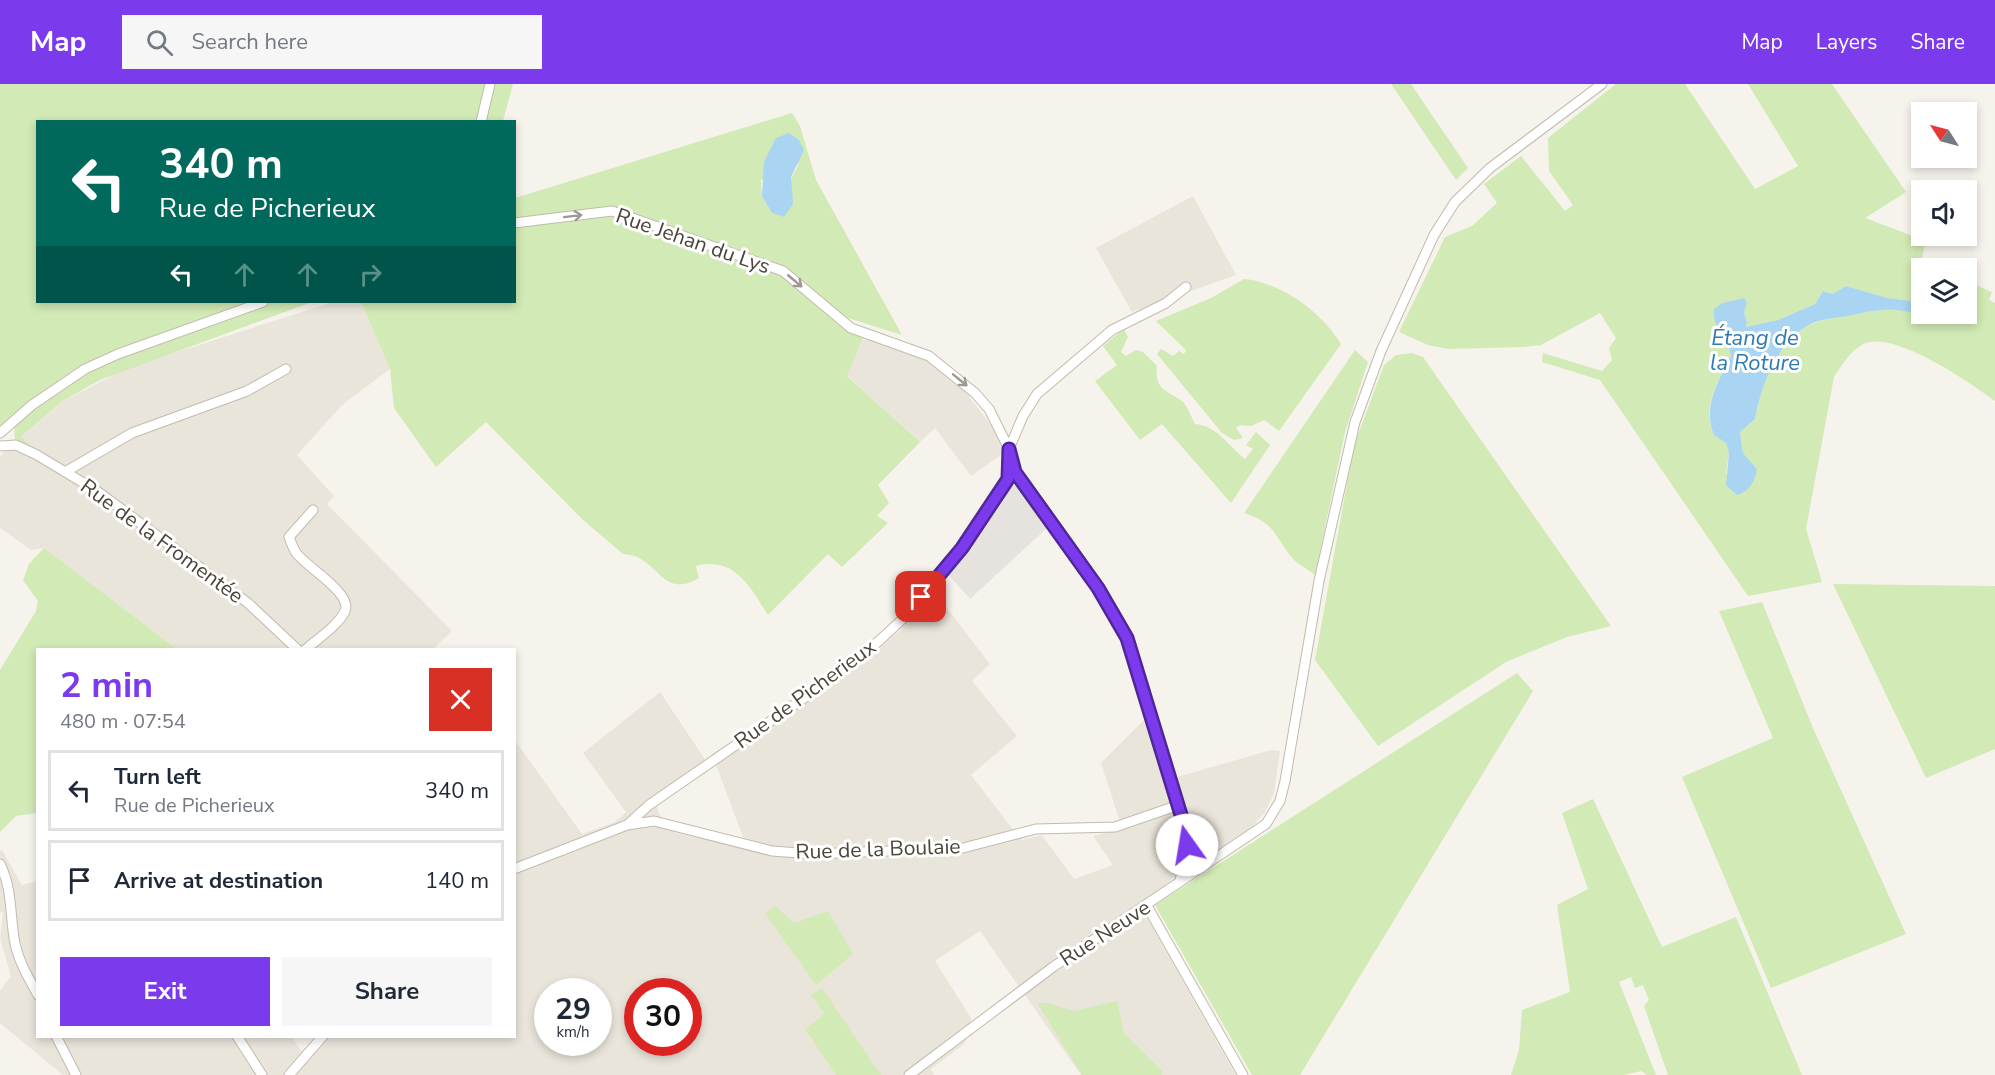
<!DOCTYPE html>
<html lang="en">
<head>
<meta charset="utf-8">
<style>
  :root { --surface:#fff; --page:#f6f6f7; --text:#1f2937; --muted:#747a83; --line:#e0e1e3; --accent:#7c3aed }
  body { margin:0; font-family:"Nunito Sans",sans-serif; background:var(--page); color:var(--text); height:100vh; display:flex; flex-direction:column; font-size:22px; white-space:nowrap }
  * { box-sizing:border-box; margin:0 }
  p { font-size:20px; color:var(--muted) }
  .icon { flex:none; width:33px; height:33px; fill:none; stroke:currentColor; stroke-width:2; stroke-linecap:round; stroke-linejoin:round }
  .map { position:relative; flex:1; overflow:hidden }
  .sheet { position:absolute; left:36px; top:564px; width:480px; height:390px; display:flex; flex-direction:column; background:var(--surface); border-radius:0px; box-shadow:0 3px 9px #0003 }
  .sheet>* { flex:none }
  .banner { position:absolute; left:36px; top:36px; width:480px; height:183px; border-radius:0px; box-shadow:0 3px 9px #0003; background:#00695c; color:#fff; overflow:hidden }
  .needle { width:39px; rotate:306deg }
  .controls { position:absolute; left:1911px; top:18px; display:grid; gap:12px }
  .controls a { display:grid; place-items:center; width:66px; height:66px; border-radius:0px; background:var(--surface); box-shadow:0 3px 9px #0003; font-size:30px }
  .speed { position:absolute; left:534px; top:894px; display:flex; gap:12px; font-size:30px; font-weight:700; text-align:center }
  .speed>* { display:grid; place-content:center; width:78px; height:78px; border-radius:50%; background:var(--surface); box-shadow:0 3px 9px #0003; line-height:1 }
  .speed small { font-size:15px; font-weight:400 }
  .speed .limit { border:9px solid #d22; background:#fff; color:#111 }
  .pin { position:absolute; display:grid; place-items:center; width:51px; height:51px; color:#fff; margin:-26px; border-radius:12px; box-shadow:0 3px 9px #0006 }
  .me { position:absolute; width:66px; margin:-33px; rotate:347deg; stroke-linejoin:round; filter:drop-shadow(0 0 4px #0008) }
  .turn { display:flex; align-items:center; gap:21px; height:126px; padding:0 24px; font-size:27px }
  .turn .icon { width:78px; height:78px; stroke-width:2.5 }
  .turn b { display:block; font-size:42px; line-height:51px }
  .lanes { display:flex; align-items:center; height:57px; padding:0 24px; background:#0003; justify-content:center; gap:30px; direction:ltr }
  .lanes .off { opacity:.35 }
  .round { display:grid; place-items:center; flex:none; width:63px; height:63px; border-radius:0px; background:var(--page) }
  .head { display:flex; align-items:center; justify-content:space-between; height:102px; padding:0 24px }
  h1 { font-size:36px; font-weight:700; line-height:45px; color:var(--accent) }
  .action { display:flex; gap:12px; margin-top:auto; padding:12px 24px }
  .action a { flex:1; height:69px; border-radius:0px; background:var(--accent); color:#fff; font-size:24px; font-weight:700; line-height:69px; text-align:center }
  .action a+a { background:var(--page); color:var(--text) }
  ul { padding:0; list-style:none }
  li { display:flex; align-items:center; gap:18px; height:81px; margin:0 12px 9px; padding:0 12px; border:3px solid var(--line); border-radius:0px }
  li div { flex:1 }
  li b { display:block; font-size:22px }
  li em { font-style:normal }
  header { display:flex; align-items:center; gap:36px; box-sizing:border-box; height:84px; padding:0 30px; background:var(--accent); color:#fff }
  header strong { font-size:28px }
  nav { display:flex; gap:33px; margin-inline-start:auto; font-size:21px }
  .search { width:420px; height:54px; background:var(--page); display:flex; align-items:center; gap:15px; box-sizing:border-box; padding:0 21px; border-radius:0px; color:var(--muted); font-size:22px }
  .map>svg:first-child { display:block }
  .residential { fill:#eae5da; fill-rule:evenodd }
  .industrial { fill:#e6e2dd }
  .green { fill:#d2eab5; fill-rule:evenodd }
  .water { fill:#a9d4f2 }
  .lines { fill:none; stroke-linecap:round; stroke-linejoin:round }
  .street-casing { stroke:#c2bbae; stroke-width:11 }
  .street { stroke:#fff; stroke-width:9 }
  .oneway { stroke:#9c9892 }
  .route-casing { stroke:#51269a; stroke-width:15 }
  .route { stroke:#7c3aed; stroke-width:10 }
  .labels { text-anchor:middle; dominant-baseline:central; stroke-width:6; stroke-linejoin:round; paint-order:stroke }
  .street-label { font-size:21px; fill:#4b4439; stroke:#fff }
  .water-label { font-size:22px; font-style:italic; fill:#2e7ab2; stroke:#fff }
</style>
</head>
<body>
<header>
<strong>Map</strong>
<div class="search"><svg class="icon" aria-label="search" viewBox="0 0 24 24"><circle cx="10" cy="10" r="6"/><path d="M15 15l6 6"/></svg>Search here</div>
<nav><a>Map</a><a>Layers</a><a>Share</a></nav>
</header>
<div class="map">
<svg width="1995" height="991" viewBox="0 0 1995 991">
  <rect width="100%" height="100%" fill="#f6f3ec"/>
  <path class="residential" d="M1193,112L1236,191L1132,228L1096,164Z
    M333,218H361L390,285L342,321L297,371L334,412L327,420L452,547L433,565H177L44,464L31,466L0,444V372L61,318L130,283Z
    M855,255L882,257L930,276L964,306L1009,365L971,392L935,344L920,358L840,285Z
    M933,506L990,580L972,597L1017,652L971,691L1021,756L1042,751L1074,795L1113,781L1093,752L1122,744L1101,679L1148,632L1164,694H1174L1271,666L1280,667L1274,709L1265,728L1250,745L1199,778L1182,785L1151,815L1145,830L1236,991H1081L980,847L935,877L971,934V948L963,961L931,985L934,991H63L0,939V907L11,892L0,855L3,828L0,829V767L2,766L22,801L37,797L38,952L292,953L301,967L326,953L514,952V655L582,750L615,738L626,728L583,669L660,608L706,677L656,719L659,730L675,749L747,764L712,670L860,581L903,544ZM548,908H598V958H548ZM638,908H688V958H638Z"/>
  <path class="industrial" d="M1019,400L1049,442L970,515L946,488L971,459L1008,403Z"/>
  <path class="green" d="M0,0H487L478,37L38,38V218H253L96,275L66,292L0,343Z
    M495,0H513L503,37L486,38Z
    M1391,0H1411L1468,84L1456,96Z
    M1616,0H1685L1755,105L1798,82L1748,0H1832L1906,108L1865,134L1926,157L1921,177L1937,184H1922L1921,218L1887,214L1846,202L1833,210L1823,207L1815,220L1778,236L1746,243L1747,238L1744,228L1717,245L1725,252L1731,272C1718,297 1701,323 1714,351L1726,359L1729,369L1726,390L1757,385L1743,369L1740,348L1755,335C1761,301 1778,255 1812,240C1824,234 1840,234 1853,231C1872,227 1883,224 1903,227C1920,229 1940,240 1956,233L1955,230H1966L1967,197L1992,208L1989,216L1995,219V317C1970,298 1896,248 1866,259C1852,264 1842,281 1834,293L1806,445L1822,498L1748,512L1600,296L1542,278L1543,269L1602,287L1612,276L1609,264L1616,254L1600,229L1541,261L1523,263L1448,265L1428,261L1399,248L1445,153L1472,142L1497,119L1484,100L1521,72L1565,127L1573,121L1549,87L1548,54Z
    M792,29L800,42L816,96L902,251L842,232L786,185L610,123L515,134V114ZM799,80L772,129L762,112L761,96Z
    M609,130L783,191L849,249L863,253L847,292L920,358L878,401L889,419L877,432L888,439L842,483L828,470L768,531C750,503 735,472 696,482L699,494C660,517 659,471 623,470L583,436L486,338L436,383L394,324L390,285L361,218H514L515,143Z
    M1244,195C1281,198 1323,229 1341,260L1279,347L1264,336L1251,342L1240,341L1236,344L1243,354L1234,356L1222,349L1157,270L1161,265L1173,272L1179,267L1184,270L1186,266L1156,237L1211,214Z
    M272,218H312L100,296L61,318L21,353L33,365L15,356L14,341L80,291L120,271Z
    M1124,245L1128,253L1121,268L1126,272L1136,266L1143,268L1157,282C1154,308 1169,306 1183,318C1188,323 1191,333 1195,340C1218,342 1228,362 1245,375L1253,365L1246,361L1256,348L1270,361L1231,419L1162,340L1140,356L1095,297L1117,281L1103,262Z
    M1355,266L1368,278L1345,348L1315,491C1309,486 1301,482 1295,477C1275,455 1277,439 1244,429Z
    M1411,269L1423,273L1611,542L1567,553L1506,578L1378,662L1315,576L1354,361L1384,281L1396,271Z
    M44,464L177,565L38,566L37,729L16,732L0,748V586L36,527L38,517L23,496L29,480Z
    M1833,500L1995,502V665L1926,694Z
    M1762,518L1813,644L1906,850L1771,904L1682,693L1773,654L1719,527Z
    M1517,589L1533,607L1300,991H1252L1155,821Z
    M1593,715L1662,863L1736,833L1802,991H1668L1644,922L1649,916L1643,901L1635,904L1631,893L1619,898L1656,991H1647L1641,987L1624,991H1511L1519,966L1522,926L1570,908L1557,821L1588,805L1562,729Z
    M775,822L794,839L828,827L853,870L816,901L765,829Z
    M822,904L881,991H836L805,945L824,930L811,911Z
    M1117,917L1124,949L1162,987V991H1082L1037,919H1047L1074,927Z"/>
  <path class="water" d="M789,49L799,56L804,66L791,93L793,120L784,133L772,129L762,112L764,78L776,54Z
    M1846,202L1887,214L1921,218L1922,230H1955L1956,233C1947,243 1916,229 1903,227C1885,224 1871,227 1853,231C1840,234 1825,234 1813,239C1778,255 1761,301 1755,335L1740,348L1743,369L1757,385C1755,397 1750,407 1737,411L1726,401L1729,369L1726,359L1714,351C1702,323 1718,297 1731,272C1728,253 1712,244 1714,225L1723,219L1744,214L1747,218L1744,228L1747,238L1746,243L1778,236L1815,220L1823,207L1833,210Z"/>
  <g class="lines">
    <defs>
      <path id="street" d="M481,38L490,0
        M514,139L612,127L783,187L851,244L929,272L975,309L989,325L1009,365L1015,388L1098,504L1127,554L1185,744L1187,761L1180,797
        M0,349L32,321L85,285L118,270L263,218
        M0,362L16,361L37,371L97,407L248,519L298,566
        M65,388L132,349L247,307L286,285
        M305,566C317,555 338,542 345,527C353,510 307,483 297,470C293,465 291,458 289,453L313,426
        M627,741L649,721L846,585L881,555L908,530L961,464L1008,395L1009,365L1023,332L1037,310L1112,246L1166,219L1186,203
        M0,780C12,804 10,828 14,854C17,875 28,893 38,911
        M514,785L627,741L654,737L772,767L813,770L963,764L1036,745L1115,743L1176,722
        M1147,822L1243,991
        M56,952L76,991
        M237,952L262,991
        M289,991L323,952
        M909,991L1053,883L1266,740L1280,717L1285,697L1319,497L1355,338L1381,267L1434,151L1455,118L1490,84L1602,0"/>
    </defs>
    <use href="#street" class="street-casing"/>
    <use href="#street" class="street"/>
  </g>
  <defs><path id="oneway-shaft" d="M-6 0H5M1.5-3L5.5 0L1.5 3" fill="none" stroke-width="1.6" stroke-linecap="round" stroke-linejoin="round" transform="scale(1.5)"/></defs>
  <g class="oneway">
    <use href="#oneway-shaft" transform="translate(573 132) rotate(-7)"/>
    <use href="#oneway-shaft" transform="translate(795 197) rotate(40)"/>
    <use href="#oneway-shaft" transform="translate(960 296) rotate(39)"/>
  </g>
  <g class="lines">
    <defs>
      <path id="route" d="M921,513L962,464L1008,395L1009,365L1015,388L1098,504L1127,554L1185,744L1187,761"/>
    </defs>
    <use href="#route" class="route-casing"/>
    <use href="#route" class="route"/>
  </g>
  <g class="labels">
    <g class="street-label">
      <text transform="translate(693 157) rotate(19)">Rue Jehan du Lys</text>
      <text transform="translate(162 457) rotate(36)">Rue de la Fromentée</text>
      <text transform="translate(805 610) rotate(-36)">Rue de Picherieux</text>
      <text transform="translate(878 765) rotate(-2)">Rue de la Boulaie</text>
      <text transform="translate(1105 849) rotate(-33)">Rue Neuve</text>
    </g>
    <g class="water-label">
      <text x="1755" y="254">Étang de<tspan x="1755" dy="25">la Roture</tspan></text>
    </g>
  </g>
</svg>
<div class="controls">
<a><svg class="needle" viewBox="-14 -14 28 28"><path d="M0-13l5 13h-10z" fill="#e53935"/><path d="M0 13l5-13h-10z" fill="#747a83"/></svg></a>
<a><svg class="icon" aria-label="sound" viewBox="0 0 24 24"><path d="M4 9h4l5-4v14l-5-4H4zM17 9q2 3 0 6"/></svg></a>
<a><svg class="icon" aria-label="layers" viewBox="0 0 24 24"><path d="M12 4l9 5-9 5-9-5zM3 14l9 5 9-5"/></svg></a>
</div>
<div class="speed"><div>29<small>km/h</small></div><div class="limit">30</div></div>
<div class="pin" style="left:921px;top:513px;background:#d93025"><svg class="icon" aria-label="arrive" viewBox="0 0 24 24"><path d="M6 21V4h12l-3 4 3 4H6"/></svg></div>
<svg class="me" style="left:1187px;top:761px" viewBox="-20 -20 40 40"><circle r="19" fill="#fff"/><path d="M0-13L10 11 0 6-10 11z" fill="#7c3aed"/></svg>
<div class="banner">
<div class="turn"><svg class="icon" aria-label="left" viewBox="0 0 24 24"><path d="M17 20v-9H6M10 6l-5 5 5 5"/></svg><div><b>340 m</b>Rue de Picherieux</div></div>
<div class="lanes"><svg class="icon" aria-label="left" viewBox="0 0 24 24"><path d="M17 20v-9H6M10 6l-5 5 5 5"/></svg><svg class="icon off" aria-label="ahead" viewBox="0 0 24 24"><path d="M12 20V5M6 11l6-6 6 6"/></svg><svg class="icon off" aria-label="ahead" viewBox="0 0 24 24"><path d="M12 20V5M6 11l6-6 6 6"/></svg><svg class="icon off" aria-label="right" viewBox="0 0 24 24"><path d="M7 20v-9h11M14 6l5 5-5 5"/></svg></div>
</div>
<section class="sheet">
<div class="head"><div><h1>2 min</h1><p>480 m · 07:54</p></div><a class="round" style="background:#d93025;color:#fff"><svg class="icon" aria-label="close" viewBox="0 0 24 24"><path d="M6 6l12 12M18 6L6 18"/></svg></a></div>
<ul>
<li><svg class="icon" aria-label="left" viewBox="0 0 24 24"><path d="M17 20v-9H6M10 6l-5 5 5 5"/></svg><div><b>Turn left</b><p>Rue de Picherieux</p></div><em>340 m</em></li>
<li><svg class="icon" aria-label="arrive" viewBox="0 0 24 24"><path d="M6 21V4h12l-3 4 3 4H6"/></svg><div><b>Arrive at destination</b></div><em>140 m</em></li>
</ul>
<div class="action"><a>Exit</a><a>Share</a></div>
</section>
</div>
</body>
</html>
